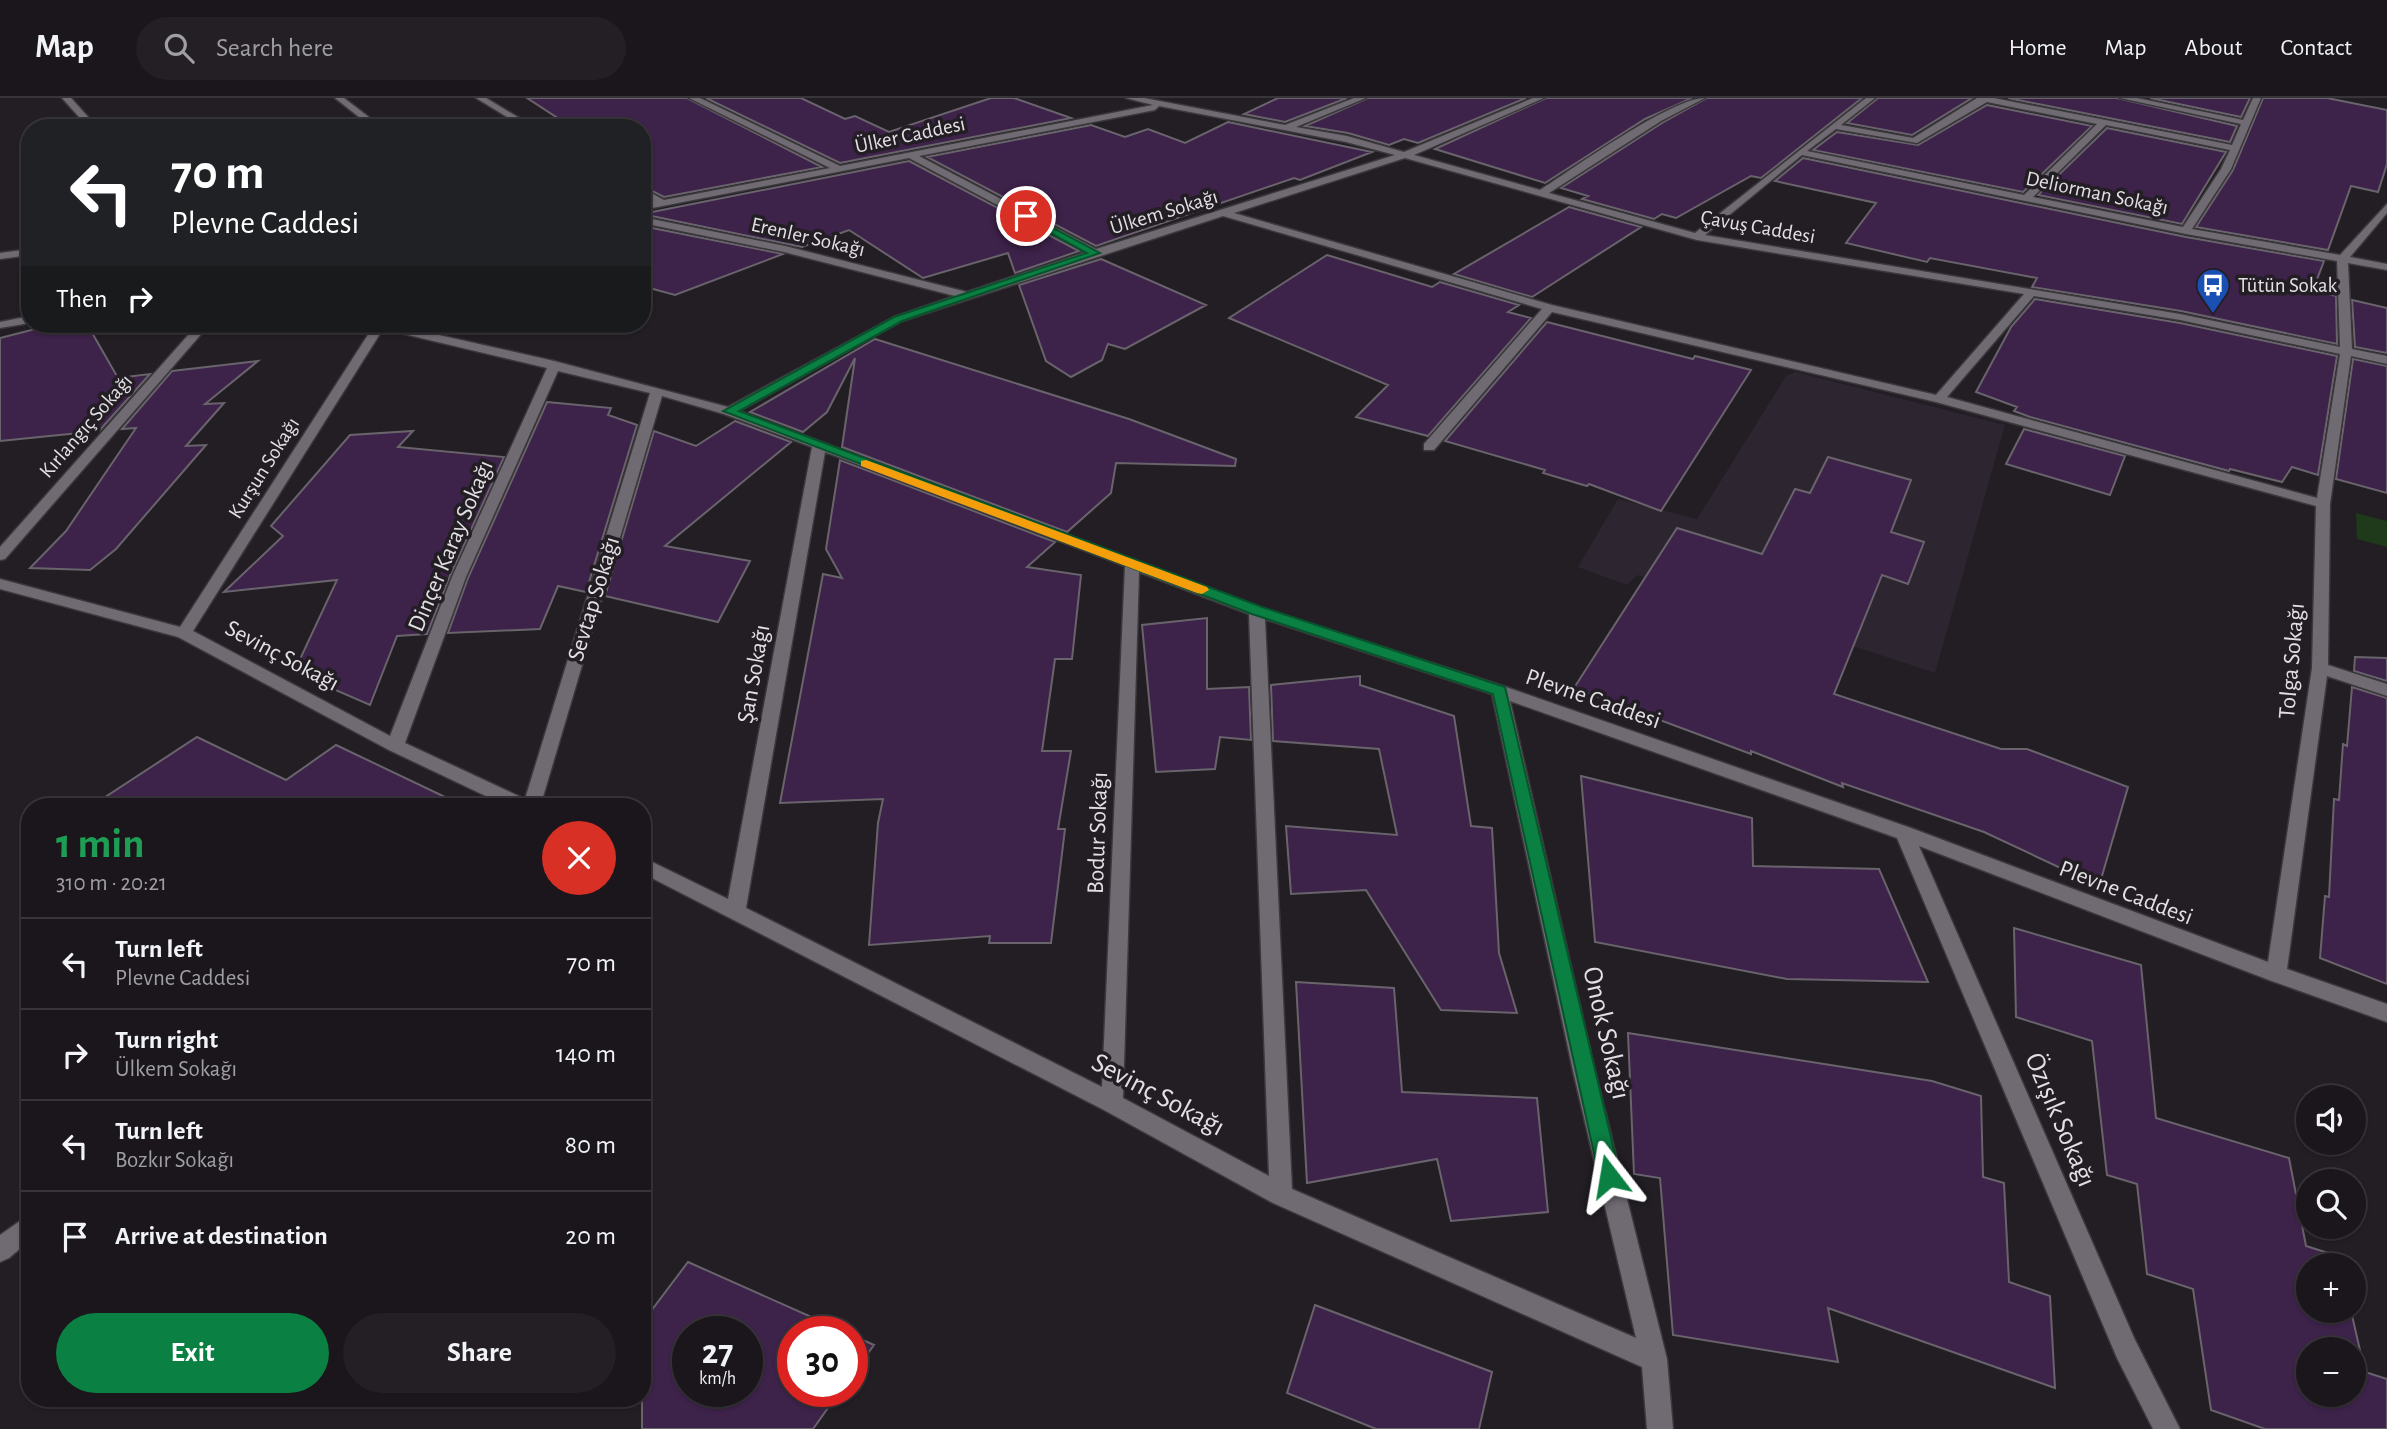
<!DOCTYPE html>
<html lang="en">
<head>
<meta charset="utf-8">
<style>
  :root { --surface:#1a161b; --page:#231f24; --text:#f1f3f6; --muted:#9f9fa3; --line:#38353a; --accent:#0b8043 }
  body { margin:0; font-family:"Alegreya Sans",sans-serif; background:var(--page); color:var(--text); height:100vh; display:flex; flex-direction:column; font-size:26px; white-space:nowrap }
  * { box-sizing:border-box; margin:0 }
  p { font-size:23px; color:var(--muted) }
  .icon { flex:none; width:38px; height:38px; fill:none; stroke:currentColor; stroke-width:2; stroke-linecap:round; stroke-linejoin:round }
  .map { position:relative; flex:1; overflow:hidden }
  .sheet { position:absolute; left:21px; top:700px; width:630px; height:609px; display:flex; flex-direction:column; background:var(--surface); border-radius:28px; box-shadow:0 2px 5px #0004,0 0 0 2px var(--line) }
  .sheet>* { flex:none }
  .hud { position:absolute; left:21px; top:21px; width:630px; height:214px; border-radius:28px; box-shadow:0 2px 5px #0004,0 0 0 2px var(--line); background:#202124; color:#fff; overflow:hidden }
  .buttons { position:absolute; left:2296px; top:987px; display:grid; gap:14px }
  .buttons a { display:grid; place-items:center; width:70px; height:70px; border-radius:50%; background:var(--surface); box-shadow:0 2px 5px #0004,0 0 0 2px var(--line); font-size:35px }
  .speed { position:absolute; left:672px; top:1218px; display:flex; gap:14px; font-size:35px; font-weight:700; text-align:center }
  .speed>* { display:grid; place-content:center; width:91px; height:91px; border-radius:50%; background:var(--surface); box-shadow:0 2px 5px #0004,0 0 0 2px var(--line); line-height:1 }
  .speed small { font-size:18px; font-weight:400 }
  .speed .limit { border:10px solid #d22; background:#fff; color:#111 }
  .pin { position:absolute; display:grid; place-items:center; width:60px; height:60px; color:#fff; margin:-30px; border:4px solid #fff; border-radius:50%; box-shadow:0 2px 7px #0007 }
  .me { position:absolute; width:77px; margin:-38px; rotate:346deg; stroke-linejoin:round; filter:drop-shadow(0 0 5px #0008) }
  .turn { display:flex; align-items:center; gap:24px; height:147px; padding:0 35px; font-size:32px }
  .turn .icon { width:91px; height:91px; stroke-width:2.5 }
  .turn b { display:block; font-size:49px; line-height:60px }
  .then { display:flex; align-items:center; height:66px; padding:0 35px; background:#0003; gap:14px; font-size:26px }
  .round { display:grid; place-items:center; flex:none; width:74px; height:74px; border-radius:37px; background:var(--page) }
  .head { display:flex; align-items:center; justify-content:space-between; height:119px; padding:0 35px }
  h1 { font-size:42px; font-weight:700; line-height:52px; color:#1e9e55 }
  .primary-button { display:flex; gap:14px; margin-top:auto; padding:14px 35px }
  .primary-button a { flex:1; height:80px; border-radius:42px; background:var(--accent); color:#fff; font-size:28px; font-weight:700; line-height:80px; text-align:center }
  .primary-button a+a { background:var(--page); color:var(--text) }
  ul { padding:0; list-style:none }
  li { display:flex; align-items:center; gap:21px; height:91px; padding:0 35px; border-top:2px solid var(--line) }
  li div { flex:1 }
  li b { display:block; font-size:26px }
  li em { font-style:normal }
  header { display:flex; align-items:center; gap:42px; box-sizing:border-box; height:98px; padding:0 35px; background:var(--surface); border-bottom:2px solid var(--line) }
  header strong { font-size:33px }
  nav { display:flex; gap:38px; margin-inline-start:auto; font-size:24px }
  .search { width:490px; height:63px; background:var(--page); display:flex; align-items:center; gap:18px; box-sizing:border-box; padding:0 24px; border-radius:38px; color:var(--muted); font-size:26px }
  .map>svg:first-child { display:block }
  .built { fill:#2d2530 }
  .green { fill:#1f3a1a }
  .building { fill:#3d2249; stroke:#69646c; stroke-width:2; fill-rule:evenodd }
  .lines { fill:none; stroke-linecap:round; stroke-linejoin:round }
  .minor-casing { stroke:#3b383c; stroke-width:3 }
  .minor { fill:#706b73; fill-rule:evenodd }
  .route { fill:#0b8043; stroke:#07532c; stroke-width:2 }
  .slow { fill:#f59e0b }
  .labels { text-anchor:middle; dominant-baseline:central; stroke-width:7; stroke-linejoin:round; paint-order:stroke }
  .far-street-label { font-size:21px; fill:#e3e0e4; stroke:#221e24 }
  .far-poi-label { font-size:21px; fill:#e3e0e4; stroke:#221e24; text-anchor:start }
  .street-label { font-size:24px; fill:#e3e0e4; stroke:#221e24 }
  .near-street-label { font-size:28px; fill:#e3e0e4; stroke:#221e24 }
</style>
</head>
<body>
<header>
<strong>Map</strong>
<div class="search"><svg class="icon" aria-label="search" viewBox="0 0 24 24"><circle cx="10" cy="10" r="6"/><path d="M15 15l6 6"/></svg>Search here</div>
<nav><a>Home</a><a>Map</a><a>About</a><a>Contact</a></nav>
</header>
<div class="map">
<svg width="2387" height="1331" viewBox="0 0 2387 1331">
  <rect width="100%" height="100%" fill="#221e24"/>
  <path class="built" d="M1796,274L2005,327L1935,575L1637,477L1627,487L1578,469L1618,401L1697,421L1786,278Z"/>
  <path class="green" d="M2356,415L2387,423V449L2357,441Z"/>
  <path class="building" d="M527,0H687L822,69L664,99L642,88V30H573Z
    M706,0H801L845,21L855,18L889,34L991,0H1014L1071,20L840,65Z
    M1278,0H1347L1285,24L1244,16Z
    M1368,0H1526L1418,45L1404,41L1389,47L1348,35L1305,28Z
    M1546,0H1692L1645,21L1545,85L1435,51Z
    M1707,0H1862L1761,80L1751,78L1676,120L1662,116L1654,121L1582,101L1588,98L1561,90L1662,25Z
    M1878,0H1972L1912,37L1847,25Z
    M2008,0H2117L2237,28L2230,44Z
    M2150,0H2250L2241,19Z
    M2263,0H2327L2387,12V66L2378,94L2351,88L2328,152L2196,129L2233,72Z
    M1987,7L2092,28L2023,94L1813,52L1837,34L1918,47Z
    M1228,24L1372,54L1300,82L1294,80L1096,148L927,59L1091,27L1125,39L1148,31L1185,45Z
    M2107,30L2226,54L2182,126L2038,97Z
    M1803,60L2186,139L2324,163L2313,192L2336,198L2337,246L2181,213L2032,189L2037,180L1930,160L1927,164L1846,145L1876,105L1775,83Z
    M909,63L1079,153L1015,175L1008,155L923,180L849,132L802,149L642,116Z
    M1569,109L1641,129L1532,199L1454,176Z
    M642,128L783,156L675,197L642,188Z
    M1327,157L1432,189L1440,184L1519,207L1508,214L1531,220L1428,338L1356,319L1388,287L1229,220Z
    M1101,161L1206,207L1125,251L1108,246L1102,262L1071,279L1046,263L1019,187Z
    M2035,201L2180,225L2337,258L2318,377L2292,369L2282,384L2230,371L2229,373L2030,319L2014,313L2017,309L1976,294L2011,229Z
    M2352,202L2387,210V255L2355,249Z
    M1547,224L1693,261L1695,258L1751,272L1661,413L1589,386L1587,388L1543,375L1545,372L1445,343Z
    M55,226H87L118,280L150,276L99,333L0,343V240Z
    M875,241L1129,321L1236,361L1235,368L1116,365L1111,395L1067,434L842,349L855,260L827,314L803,334L750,314Z
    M2353,261L2387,268V395L2336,381Z
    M258,263L205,306L224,305L186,348L206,347L116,451L90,472L30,470L66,433L136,330L122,331L172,273Z
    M547,304L611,310L608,317L637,327L586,494L558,488L540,531L448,535L468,480Z
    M735,323L791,344L665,448L750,463L718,524L605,498L654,333L696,348Z
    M2024,331L2125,358L2110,397L2006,366Z
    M413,333L398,349L504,359L450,478L427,536L397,538L370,607L294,574L337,482L224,494L283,438L271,428L350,337Z
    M1828,359L1911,382L1891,434L1924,444L1908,486L1882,477L1834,596L2001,651H2027L2128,689L2099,788L1984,734L1842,685L1843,689L1751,653V656L1574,590L1677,430L1762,456L1795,391L1810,395Z
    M840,362L1055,444L1027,469L1081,477L1072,561H1055L1042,653H1071L1058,731H1065L1051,845H989L990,838L869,847L878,725L883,701L780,705L823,476L842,480L826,451Z
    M1207,520V591L1249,589L1251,642L1220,639L1215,671L1156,674L1142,527Z
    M2355,559L2387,560V583L2354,573Z
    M1360,578V587L1454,618L1471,728L1492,730L1499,855L1517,915L1441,912L1366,792L1291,796L1286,728L1397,737L1379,651L1273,643L1271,587Z
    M2352,589L2387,600V886L2320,860L2325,798L2329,799L2334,701L2339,702L2343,646L2347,648Z
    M197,639L286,682L336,647L466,709H90Z
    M1581,678L1752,720L1753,768L1879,771L1928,884L1787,881L1595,844Z
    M2014,830L2141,867L2156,1020L2289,1060L2306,1148L2338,1158L2341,1167H2308V1213H2351L2365,1274L2387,1281V1331H2265L2211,1312L2193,1191L2147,1176L2137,1086L2107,1077L2092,943L2016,919ZM2308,1251H2354V1297H2308Z
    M1296,884L1394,890L1402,994L1537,1000L1548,1114L1451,1123L1437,1061L1307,1085Z
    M1628,935L1932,983L1981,998L1983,1079L2004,1085L2009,1184L2050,1198L2055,1290L1828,1210L1838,1264L1673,1237L1660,1080L1634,1076Z
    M688,1164L845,1234H793V1293H840L813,1331H642V1225ZM688,1234H747V1293H688Z
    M1315,1207L1492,1274L1479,1331H1376L1287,1295Z
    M852,1237L874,1247L852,1277Z"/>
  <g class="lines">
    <defs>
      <path id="minor" d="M62,0H71L98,30H89Z
        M335,0H344L383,30H373Z
        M476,0H486L536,30H525Z
        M689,0H700L840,68L1153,7L1126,0H1144L1285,27L1354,0H1366L1296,29L1347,38L1404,54L1533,0H1544L1414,57L1540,92C1573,71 1671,0 1705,0L1661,23L1549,95L1695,135L1866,0H1875L1841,27L1913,40L1977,0H1994L2232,47L2241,26L2120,0H2137L2243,22L2253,0H2261L2231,71L2192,131L2340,157L2387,106V115L2350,159L2387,166V172L2348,165L2352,251L2387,258V266L2351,258L2330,406L2328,567L2387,586V598L2327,578L2287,871L2387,906V924L2269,882L1919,748L2135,1242L2180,1331H2153L2117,1260L1897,740L1510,603L1595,973L1667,1261L1673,1331H1647L1642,1269L1273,1105L1104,1012L642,775V759L728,801L812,349L724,316L662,298L540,709H509L389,652L178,539L0,491V481L180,529L373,229L370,226H390L554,263L728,309L894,219L955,198L784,154L642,125V119L785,148L967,194L1086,154L909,60L642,112V106L653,104L642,97V90L664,102L830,70ZM1987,4L2097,26L2024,97L1807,53L1836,31L1917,45ZM1159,8L1346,44L1395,57L1096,151L919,58L1155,12ZM2106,27L2230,52L2221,71L2183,129L2033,99ZM1802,57L2186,136L2337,163L2340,249L2180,216L1705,137ZM1405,60L1697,142L2024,196L1936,297L1552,207L1234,115ZM1223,118L1542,211L1424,346V352H1434L1552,214L1936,304L2316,408L2312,570L2268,864L1911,730L1506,589L1262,510L739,313L902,223ZM2034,198L2180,222L2340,256L2317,400L1947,299ZM383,231L547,270L452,479L390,638L193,533ZM558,273L650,295L525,701L405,645L466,479ZM825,354L1125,468L1102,989L746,810ZM1139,474L1249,516L1269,1078L1123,1000ZM1265,521L1492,596L1573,973L1636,1240L1292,1091Z
        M30,151V157L0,161V155Z
        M30,218V225L0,230V224Z
        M198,226H210L5,461L0,462V449Z
        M30,1116V1142L9,1160L0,1164V1137Z"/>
    </defs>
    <use href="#minor" class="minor-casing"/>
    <use href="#minor" class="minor"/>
  </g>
  <path class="route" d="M1023,117H1029L1100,155L902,223L739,313L1262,509L1505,589L1620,1078L1617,1085L1609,1088L1602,1085L1599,1078L1493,596L1252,516L723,313L894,219L1087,155L1023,120Z"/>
  <path class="slow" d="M866,362L1207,489L1209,492L1202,496L1197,495L861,368V363Z"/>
  <defs>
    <symbol id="bus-pin" viewBox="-11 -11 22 30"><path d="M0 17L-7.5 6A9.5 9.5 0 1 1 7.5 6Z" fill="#1a4fb4" stroke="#221e24"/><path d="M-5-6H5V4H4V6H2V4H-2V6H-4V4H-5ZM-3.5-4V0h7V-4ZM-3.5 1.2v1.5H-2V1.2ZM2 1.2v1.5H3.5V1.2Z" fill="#fff"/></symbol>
  </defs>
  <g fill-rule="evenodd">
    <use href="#bus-pin" x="2194" y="168" width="38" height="52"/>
  </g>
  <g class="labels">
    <g class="far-street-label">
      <text transform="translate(910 37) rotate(-12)">Ülker Caddesi</text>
      <text transform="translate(2097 95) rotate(12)">Deliorman Sokağı</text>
      <text transform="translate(1164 114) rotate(-17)">Ülkem Sokağı</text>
      <text transform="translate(1758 129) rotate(10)">Çavuş Caddesi</text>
      <text transform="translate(808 139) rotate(13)">Erenler Sokağı</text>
      <text transform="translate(86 328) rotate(-49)">Kırlangıç Sokağı</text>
      <text transform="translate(264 370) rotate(-58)">Kurşun Sokağı</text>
    </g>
    <g class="far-poi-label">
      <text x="2238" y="187">Tütün Sokak</text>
    </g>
    <g class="street-label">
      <text transform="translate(451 448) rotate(-67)">Dinçer Karay Sokağı</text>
      <text transform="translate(594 501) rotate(-73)">Sevtap Sokağı</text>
      <text transform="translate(282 558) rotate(28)">Sevinç Sokağı</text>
      <text transform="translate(2292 563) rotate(-85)">Tolga Sokağı</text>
      <text transform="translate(754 576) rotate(-80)">Şan Sokağı</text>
      <text transform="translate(1593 601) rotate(19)">Plevne Caddesi</text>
      <text transform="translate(1098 735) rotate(-88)">Bodur Sokağı</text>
      <text transform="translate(2126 795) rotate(21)">Plevne Caddesi</text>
    </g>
    <g class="near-street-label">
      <text transform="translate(1606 935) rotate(77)">Onok Sokağı</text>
      <text transform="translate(1158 997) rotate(28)">Sevinç Sokağı</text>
      <text transform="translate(2060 1022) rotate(67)">Özışık Sokağı</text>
    </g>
  </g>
</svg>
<div class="buttons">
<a><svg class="icon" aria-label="sound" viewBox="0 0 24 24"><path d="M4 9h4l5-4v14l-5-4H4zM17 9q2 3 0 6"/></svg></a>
<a><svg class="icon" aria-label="search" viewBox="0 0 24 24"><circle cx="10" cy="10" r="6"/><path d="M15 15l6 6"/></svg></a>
<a>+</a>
<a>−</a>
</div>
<div class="speed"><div>27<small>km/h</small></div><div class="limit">30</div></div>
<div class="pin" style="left:1026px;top:118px;background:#d93025"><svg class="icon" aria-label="arrive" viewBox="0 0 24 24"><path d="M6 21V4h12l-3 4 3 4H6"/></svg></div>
<svg class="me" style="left:1609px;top:1078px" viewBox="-20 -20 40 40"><path d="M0-17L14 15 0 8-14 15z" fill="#0b8043" stroke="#fff" stroke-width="4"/></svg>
<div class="hud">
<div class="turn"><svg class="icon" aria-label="left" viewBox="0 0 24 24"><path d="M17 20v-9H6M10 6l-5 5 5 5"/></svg><div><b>70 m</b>Plevne Caddesi</div></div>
<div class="then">Then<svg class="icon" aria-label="right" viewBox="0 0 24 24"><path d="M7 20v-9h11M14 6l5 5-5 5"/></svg></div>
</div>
<section class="sheet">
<div class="head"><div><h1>1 min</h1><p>310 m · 20:21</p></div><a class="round" style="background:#d93025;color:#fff"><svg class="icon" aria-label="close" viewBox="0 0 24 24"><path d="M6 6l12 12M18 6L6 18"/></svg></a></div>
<ul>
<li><svg class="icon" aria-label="left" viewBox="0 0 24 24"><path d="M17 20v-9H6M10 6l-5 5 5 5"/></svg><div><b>Turn left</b><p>Plevne Caddesi</p></div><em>70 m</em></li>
<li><svg class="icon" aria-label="right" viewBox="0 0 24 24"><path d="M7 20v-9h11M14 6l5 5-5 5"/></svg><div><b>Turn right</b><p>Ülkem Sokağı</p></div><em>140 m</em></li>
<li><svg class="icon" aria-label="left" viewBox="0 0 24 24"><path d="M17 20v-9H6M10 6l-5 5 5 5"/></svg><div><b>Turn left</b><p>Bozkır Sokağı</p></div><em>80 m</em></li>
<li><svg class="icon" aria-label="arrive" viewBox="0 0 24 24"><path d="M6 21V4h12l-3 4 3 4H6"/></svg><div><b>Arrive at destination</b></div><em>20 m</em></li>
</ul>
<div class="primary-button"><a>Exit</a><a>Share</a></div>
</section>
</div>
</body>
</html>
